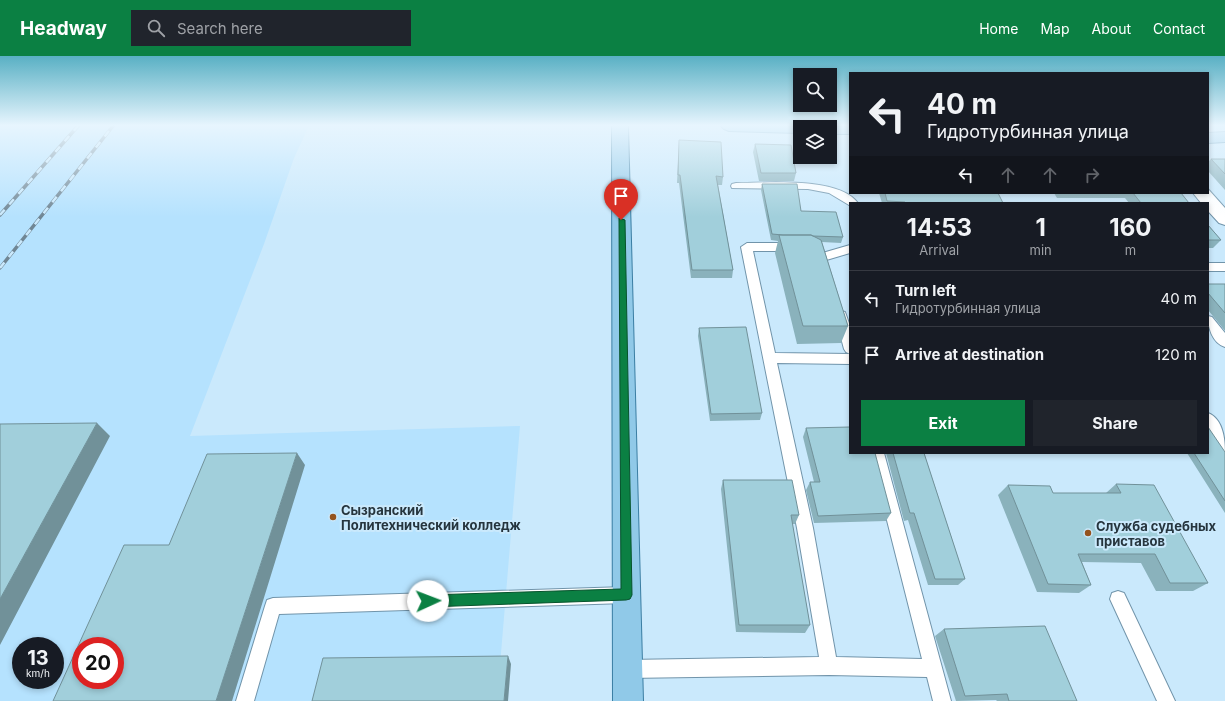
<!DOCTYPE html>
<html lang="en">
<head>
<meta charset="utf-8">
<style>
  :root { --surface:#171b24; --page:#20242c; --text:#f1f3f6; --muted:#9ea1a6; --line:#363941; --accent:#0b8043 }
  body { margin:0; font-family:Inter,sans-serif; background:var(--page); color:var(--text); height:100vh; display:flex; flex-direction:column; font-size:15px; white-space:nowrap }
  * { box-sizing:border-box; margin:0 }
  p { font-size:13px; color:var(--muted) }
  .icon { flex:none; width:22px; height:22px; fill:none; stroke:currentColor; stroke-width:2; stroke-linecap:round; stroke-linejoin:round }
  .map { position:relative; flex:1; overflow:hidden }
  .sheet { position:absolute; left:849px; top:146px; width:360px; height:252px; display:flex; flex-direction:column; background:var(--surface); border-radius:0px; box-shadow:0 2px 6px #0003 }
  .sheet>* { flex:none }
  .hud { position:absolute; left:849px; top:16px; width:360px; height:122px; border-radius:0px; box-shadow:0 2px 6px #0003; background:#171b24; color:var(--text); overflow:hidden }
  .fabs { position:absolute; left:793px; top:12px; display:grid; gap:8px }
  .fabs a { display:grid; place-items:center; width:44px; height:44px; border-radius:0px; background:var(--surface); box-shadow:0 2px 6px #0003; font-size:20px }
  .speed { position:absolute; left:12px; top:581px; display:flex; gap:8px; font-size:20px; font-weight:700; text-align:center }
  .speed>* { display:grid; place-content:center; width:52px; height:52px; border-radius:50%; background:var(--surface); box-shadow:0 2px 6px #0003; line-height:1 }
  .speed small { font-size:10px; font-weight:400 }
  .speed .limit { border:6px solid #d22; background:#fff; color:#111 }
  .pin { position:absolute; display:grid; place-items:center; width:34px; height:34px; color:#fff; margin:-41px -17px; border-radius:50% 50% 50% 0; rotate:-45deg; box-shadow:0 0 4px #0007 }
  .pin .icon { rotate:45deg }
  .me { position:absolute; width:44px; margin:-22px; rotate:88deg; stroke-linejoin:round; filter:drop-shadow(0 0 3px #0008) }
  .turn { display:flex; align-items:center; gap:14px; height:84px; padding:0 12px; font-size:18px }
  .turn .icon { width:52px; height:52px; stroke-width:2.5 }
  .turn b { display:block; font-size:28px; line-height:34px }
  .lanes { display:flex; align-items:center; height:38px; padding:0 12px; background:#0003; justify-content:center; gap:20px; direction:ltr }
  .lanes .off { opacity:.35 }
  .eta { display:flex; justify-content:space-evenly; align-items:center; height:68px; text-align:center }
  .eta b { font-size:24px; font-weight:700; line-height:28px }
  .primary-button { display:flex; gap:8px; margin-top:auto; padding:8px 12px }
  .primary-button a { flex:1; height:46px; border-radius:0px; background:var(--accent); color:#fff; font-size:16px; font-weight:700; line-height:46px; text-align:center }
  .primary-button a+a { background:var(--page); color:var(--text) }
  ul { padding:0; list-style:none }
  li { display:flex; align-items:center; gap:12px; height:56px; padding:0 12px; border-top:1px solid var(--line) }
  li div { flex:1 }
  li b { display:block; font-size:15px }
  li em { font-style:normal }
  header { display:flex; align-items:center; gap:24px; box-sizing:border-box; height:56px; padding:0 20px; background:var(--accent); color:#fff }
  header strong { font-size:19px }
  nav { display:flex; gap:22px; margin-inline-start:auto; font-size:14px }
  .search { width:280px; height:36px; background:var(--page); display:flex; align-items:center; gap:10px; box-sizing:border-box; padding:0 14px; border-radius:0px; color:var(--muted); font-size:15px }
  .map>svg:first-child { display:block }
  .built { fill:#b5e2fe; fill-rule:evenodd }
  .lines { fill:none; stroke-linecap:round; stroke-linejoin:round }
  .service-casing { stroke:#7194aa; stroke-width:2 }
  .minor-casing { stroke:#7194aa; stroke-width:2 }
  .primary-casing { stroke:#3b7ea3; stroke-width:2 }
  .service { fill:#fff; fill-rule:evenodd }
  .minor { fill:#fff; fill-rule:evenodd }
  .primary { fill:#90c9e8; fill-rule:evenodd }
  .rail-casing { stroke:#708694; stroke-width:3.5 }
  .rail { stroke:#cae9fc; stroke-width:2.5; stroke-dasharray:7; stroke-linecap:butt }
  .wall { fill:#8ab2bc }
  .shaded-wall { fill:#719199 }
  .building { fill:#a1cfdb; stroke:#719199; fill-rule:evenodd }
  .route { fill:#0b8043; stroke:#07532c }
  .poi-dot { fill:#94531e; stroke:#cae9fc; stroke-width:1.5 }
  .labels { text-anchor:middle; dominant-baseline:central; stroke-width:4; stroke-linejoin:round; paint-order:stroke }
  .poi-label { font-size:13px; font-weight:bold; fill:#26353e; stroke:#cae9fc; text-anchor:start }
</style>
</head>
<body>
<header>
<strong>Headway</strong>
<div class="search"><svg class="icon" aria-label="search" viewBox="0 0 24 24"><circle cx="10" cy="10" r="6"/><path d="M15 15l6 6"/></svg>Search here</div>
<nav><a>Home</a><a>Map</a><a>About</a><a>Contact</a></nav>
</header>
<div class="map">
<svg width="1225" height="645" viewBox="0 0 1225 645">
  <rect width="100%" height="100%" fill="#cae9fc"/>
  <path class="built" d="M0,70H309L294,102L264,188L190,380L520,370L497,645H0ZM21,590H55V624H21ZM81,590H115V624H81Z"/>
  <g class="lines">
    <defs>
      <path id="service" d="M736,127C767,127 838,120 858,147H850L849,149L829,137L808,133L732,132L731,130L732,128Z
        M747,187H794L800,191L794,195H753L775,297L850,298V308L777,307L813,472L836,601L922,603L870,397H884L951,645H933L927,621L829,619L627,622L621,619L618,613L621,607L627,604L819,601L797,472L741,191Z
        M850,189V197L823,205L817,201L819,198Z
        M1208,207H1225V215H1208Z
        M841,255L845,256L850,270V298L846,296L844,293L835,259L837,256Z
        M1208,260L1212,261L1225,277V291C1212,287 1208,271 1208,260Z
        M1208,357C1223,363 1225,383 1225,396C1210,391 1208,371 1208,357Z
        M626,531L632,533L634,539L632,545L626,547L279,558L254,645H236L265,550L267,544L273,542Z
        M1118,535L1124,537L1175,645H1157L1110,543L1112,537Z"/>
      <path id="minor" d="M1208,133L1225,152V169L1219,167L1208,155V147H1201L1193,137H1208Z"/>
      <path id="primary" d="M612,70H628L643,645H613Z
        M721,70H807V71H800V77L729,75L724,73Z
        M850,70V78H830V71H824Z
        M1225,76V86L1208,87V77Z"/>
    </defs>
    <use href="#service" class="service-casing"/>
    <use href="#minor" class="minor-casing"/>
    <use href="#primary" class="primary-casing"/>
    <use href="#service" class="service"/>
    <use href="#minor" class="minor"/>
    <use href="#primary" class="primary"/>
    <defs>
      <path id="rail" d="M0,159L78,70
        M0,212L113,70"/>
    </defs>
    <use href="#rail" class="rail-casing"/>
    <use href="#rail" class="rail"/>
  </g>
  <path class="wall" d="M679,84L723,121L722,129H718L733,214L732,222H691L679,127H677Z
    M755,88L796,117L794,125H759L753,96Z
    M1211,103H1225V134L1208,115V106Z
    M762,128L801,155L843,181L841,187L822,186L848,270L841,287L797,288L775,197L778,185L771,184L761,134Z
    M879,137H998L1003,147H882Z
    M1054,137H1181L1189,147H1129L1125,142H1057Z
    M1208,169L1221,184L1213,192H1208Z
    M1208,228H1225V275L1208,254Z
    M699,272L762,357L760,364L710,365L698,280Z
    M806,372L891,457L886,465L814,467L806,434L810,426H814L803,381Z
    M1225,396V457L1187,397Z
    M886,397H924L965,523L958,529H928L908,464L904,465Z
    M723,424L799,459L795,468H792L810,569L805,577L736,576L721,433Z
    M1116,428L1208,527L1193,535H1156L1141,507L1082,506L1091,529L1079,537L1037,536L998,439L1008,429L1053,437H1106Z
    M944,573L1077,645H997L996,644L956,645L935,580Z"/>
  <path class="shaded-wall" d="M97,367L110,380L0,589V543Z
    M297,397L305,409L232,645H216Z
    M508,600L511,608L508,645H504Z"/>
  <path class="building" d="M679,84L721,86L723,121L716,120L733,214H692L680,119H678Z
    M755,88L791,89L796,117H761Z
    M1211,103H1225V118Z
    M762,128H797L801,155L836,156L843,181L813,180L811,179H783L772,178Z
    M885,137H998L1003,147H906L905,146L887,145Z
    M1133,137H1181L1189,147H1141Z
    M1208,169L1221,184H1208Z
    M779,179H811L821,184L848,270H803Z
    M1208,228H1225V257L1208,237Z
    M746,271L762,357L711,358L699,272Z
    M97,367L0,543V368Z
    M850,371V397H875L891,457L818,460L810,426H820L806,372Z
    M1208,371L1225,396V445L1194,397H1208Z
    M297,397L216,645H53L124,489H169L207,398ZM81,590H115V624H81Z
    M893,397H924L965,523H935L914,457H910Z
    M723,424H792L799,459H791L810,569H739Z
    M1116,428L1154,429L1208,527H1170L1155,498H1078L1091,529L1048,528L1008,429L1050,430L1053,437H1121Z
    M1045,570L1077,645H1009L1007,638L965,640L944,573Z
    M508,600L504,645H312L323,602Z"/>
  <linearGradient id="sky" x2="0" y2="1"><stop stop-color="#59b0c4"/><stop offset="0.43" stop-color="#e7f5fe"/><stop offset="1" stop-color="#e7f5fe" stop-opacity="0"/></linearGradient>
  <rect width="1225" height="161" fill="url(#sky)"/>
  <path class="route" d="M619,162L625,164L632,539L630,543L626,544L428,551L424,549L423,545L424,541L428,539L621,533Z"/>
  <g class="poi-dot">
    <circle cx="333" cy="461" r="4"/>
    <circle cx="1088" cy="477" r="4"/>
  </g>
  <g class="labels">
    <g class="poi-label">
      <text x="341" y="454">Сызранский<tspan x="341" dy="15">Политехнический колледж</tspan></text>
      <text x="1096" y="470">Служба судебных<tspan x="1096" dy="15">приставов</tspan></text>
    </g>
  </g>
</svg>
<div class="fabs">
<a><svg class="icon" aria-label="search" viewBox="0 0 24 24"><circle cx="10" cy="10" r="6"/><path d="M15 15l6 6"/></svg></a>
<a><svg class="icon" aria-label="layers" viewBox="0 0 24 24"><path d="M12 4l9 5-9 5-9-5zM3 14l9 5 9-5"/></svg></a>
</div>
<div class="speed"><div>13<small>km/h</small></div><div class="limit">20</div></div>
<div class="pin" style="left:621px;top:164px;background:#d93025"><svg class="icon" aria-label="arrive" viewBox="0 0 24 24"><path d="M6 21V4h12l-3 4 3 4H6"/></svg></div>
<svg class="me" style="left:428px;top:545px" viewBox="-20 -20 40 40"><circle r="19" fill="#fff"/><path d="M0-13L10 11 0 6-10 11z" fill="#0b8043"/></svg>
<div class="hud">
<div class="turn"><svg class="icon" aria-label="left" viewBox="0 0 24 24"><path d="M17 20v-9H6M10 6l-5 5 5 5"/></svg><div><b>40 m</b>Гидротурбинная улица</div></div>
<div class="lanes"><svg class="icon" aria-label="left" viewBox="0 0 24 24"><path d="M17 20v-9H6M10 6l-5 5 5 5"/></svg><svg class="icon off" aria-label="ahead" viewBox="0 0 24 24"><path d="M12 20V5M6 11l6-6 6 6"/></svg><svg class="icon off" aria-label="ahead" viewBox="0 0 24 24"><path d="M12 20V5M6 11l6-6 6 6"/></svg><svg class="icon off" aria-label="right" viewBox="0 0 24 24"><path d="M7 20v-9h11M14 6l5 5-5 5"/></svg></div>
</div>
<section class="sheet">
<div class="eta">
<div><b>14:53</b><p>Arrival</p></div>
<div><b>1</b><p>min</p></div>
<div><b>160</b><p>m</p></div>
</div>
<ul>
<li><svg class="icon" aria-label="left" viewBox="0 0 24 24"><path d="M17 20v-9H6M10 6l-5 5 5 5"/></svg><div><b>Turn left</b><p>Гидротурбинная улица</p></div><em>40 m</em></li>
<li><svg class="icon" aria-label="arrive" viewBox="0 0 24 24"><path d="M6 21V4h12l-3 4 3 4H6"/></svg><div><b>Arrive at destination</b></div><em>120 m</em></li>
</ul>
<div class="primary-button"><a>Exit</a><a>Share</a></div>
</section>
</div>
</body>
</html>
